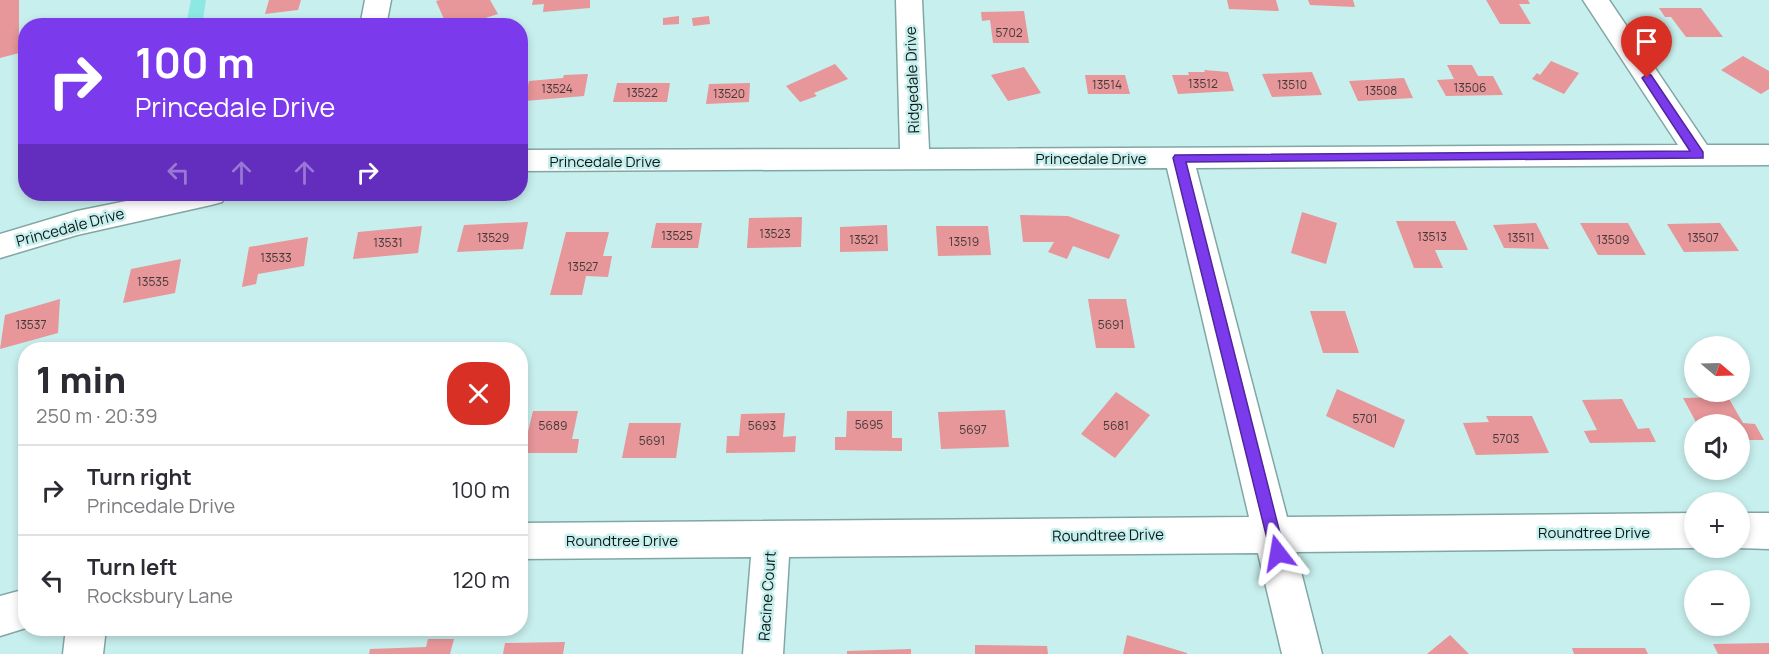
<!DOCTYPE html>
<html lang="en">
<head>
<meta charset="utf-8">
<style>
  :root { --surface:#fff; --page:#f7f7f7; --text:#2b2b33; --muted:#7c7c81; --line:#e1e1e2 }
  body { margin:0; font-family:Manrope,sans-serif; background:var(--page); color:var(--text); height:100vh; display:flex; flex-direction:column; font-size:22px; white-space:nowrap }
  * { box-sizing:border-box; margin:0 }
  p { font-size:20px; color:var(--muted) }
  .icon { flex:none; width:33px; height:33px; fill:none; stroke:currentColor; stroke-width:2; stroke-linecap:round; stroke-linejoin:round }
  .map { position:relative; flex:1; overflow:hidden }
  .details { position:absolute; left:18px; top:342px; width:510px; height:294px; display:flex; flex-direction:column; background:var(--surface); border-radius:24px; box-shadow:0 3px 9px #0003 }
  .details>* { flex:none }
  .hud { position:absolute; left:18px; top:18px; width:510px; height:183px; border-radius:24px; box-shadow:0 3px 9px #0003; background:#7c3aed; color:#fff; overflow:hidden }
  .needle { width:39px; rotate:109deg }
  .controls { position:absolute; left:1684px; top:336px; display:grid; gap:12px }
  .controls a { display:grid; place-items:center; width:66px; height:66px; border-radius:50%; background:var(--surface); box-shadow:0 3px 9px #0003; font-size:30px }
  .pin { position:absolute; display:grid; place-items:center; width:51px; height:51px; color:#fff; margin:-62px -26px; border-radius:50% 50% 50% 0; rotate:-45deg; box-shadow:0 0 6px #0007 }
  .pin .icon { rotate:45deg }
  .me { position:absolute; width:66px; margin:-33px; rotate:346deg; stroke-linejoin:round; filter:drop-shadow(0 0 4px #0008) }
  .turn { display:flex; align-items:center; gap:21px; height:126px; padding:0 18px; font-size:27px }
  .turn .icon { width:78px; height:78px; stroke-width:2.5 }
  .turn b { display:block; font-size:42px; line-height:51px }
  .lanes { display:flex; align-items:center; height:57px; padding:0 18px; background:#0003; justify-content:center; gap:30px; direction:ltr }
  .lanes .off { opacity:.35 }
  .round { display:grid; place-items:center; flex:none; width:63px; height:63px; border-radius:24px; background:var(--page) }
  .overview { display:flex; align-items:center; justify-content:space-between; height:102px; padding:0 18px }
  h1 { font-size:36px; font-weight:800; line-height:45px }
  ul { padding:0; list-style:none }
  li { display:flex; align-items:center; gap:18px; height:90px; padding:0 18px; border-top:2px solid var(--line) }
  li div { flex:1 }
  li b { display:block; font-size:22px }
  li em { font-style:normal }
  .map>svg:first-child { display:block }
  .green { fill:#8de8e3 }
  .building { fill:#e79699 }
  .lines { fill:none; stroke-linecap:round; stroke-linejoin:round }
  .minor-casing { stroke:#81a7a5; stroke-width:3 }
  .minor { fill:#fff; fill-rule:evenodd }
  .route { fill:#7c3aed; stroke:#51269a; stroke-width:1.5 }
  .labels { text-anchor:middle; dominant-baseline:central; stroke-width:5; stroke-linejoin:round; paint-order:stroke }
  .number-label { font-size:12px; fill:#423939 }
  .street-label { font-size:15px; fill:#0b1a19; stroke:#c7efed }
</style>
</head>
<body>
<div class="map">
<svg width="1769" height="654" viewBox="0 0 1769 654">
  <rect width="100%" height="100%" fill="#c7efed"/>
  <path class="green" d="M191,0H206L202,25H186Z"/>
  <path class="building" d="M0,0H19V53L0,58Z
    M269,0H301L298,10L265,14Z
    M440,0H490L498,14L460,26H447L436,1Z
    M533,0H590V8L543,12L544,4L532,5Z
    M1227,0H1276L1279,11L1229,9Z
    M1308,0H1353L1355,7L1310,5Z
    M1486,0H1528L1530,4H1519L1531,24H1500Z
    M1659,8H1701L1723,37H1686L1671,17H1665Z
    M1024,11L1029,43H993L990,20L982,21L981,12Z
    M679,16V24L663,25V18Z
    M709,16L710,24L693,26L692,18Z
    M1743,56L1769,71V89L1761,94L1721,70Z
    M1551,61L1579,73L1564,94L1532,79L1537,73L1540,75Z
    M835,64L848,79L814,93L817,96L800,102L786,86Z
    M1447,65H1472L1478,76H1493L1503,95L1446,96L1437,80L1454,79Z
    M1024,67L1041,93L1008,101L991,75Z
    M1204,70L1228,72L1234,91L1178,94L1172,75H1189L1188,72H1205Z
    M1312,72L1322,95L1272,97L1262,74Z
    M588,74L584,96L525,101L529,81L563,78L564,75Z
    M1085,75H1125L1130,94H1088Z
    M1404,78L1413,98L1358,101L1349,81Z
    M617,83H670L667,102H613Z
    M750,83L749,102L706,104L709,84Z
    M1302,212L1337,223L1326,264L1291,253Z
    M1020,215L1068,216L1120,235L1109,259L1073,246L1067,259L1048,252L1054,242H1023Z
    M802,217L801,247L747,248L749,218Z
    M1396,221H1455L1468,250H1435L1443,268H1414Z
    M528,222L523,249L457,252L464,225Z
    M656,223H702L698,248H651Z
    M1536,223L1549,249L1504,248L1493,225Z
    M1580,223H1628L1646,255H1598Z
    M1720,223L1739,251L1684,252L1667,224Z
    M887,225L888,251L840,252V227Z
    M422,226L418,253L353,259L358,232Z
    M936,226H988L991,255L938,256Z
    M566,232H609L603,256H612L608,277L586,276L582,295H550Z
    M308,237L304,266L258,274L256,284L242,287L249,247Z
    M181,259L175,293L123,303L131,269Z
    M60,299L58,333L0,349L5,315Z
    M1088,299H1126L1135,348H1096Z
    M1310,311H1345L1359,353H1323Z
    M1337,389L1405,420L1394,448L1326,416Z
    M1116,392L1150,415L1115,458L1081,434Z
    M1728,397L1743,423L1755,424L1764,440H1740V424H1697L1683,398Z
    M1622,399L1638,429L1649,428L1656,442L1590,443L1584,431L1597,430L1582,400Z
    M1005,410L1009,447L941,449L938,412Z
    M533,411H578L572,439H579L577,453H520V440H526Z
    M847,411H892V438H902V451L835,450V437H846Z
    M785,413L783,437L796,436L795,452L726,453L727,436H739L741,414Z
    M1486,416H1532L1549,453L1476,455L1463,423L1489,422Z
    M629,423H681L676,458H622Z
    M26,481V505L19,507L25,481Z
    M1127,635L1187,653V654H1123Z
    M1450,635L1469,654H1427Z
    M428,639H454L450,654H369L370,649L426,647Z
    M565,642L563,654H503L505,643Z
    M1769,643V654H1718L1713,644Z
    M975,645L1047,646L1048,654H975Z
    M1572,648H1645L1648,654H1574Z
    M911,649V654H847V651Z"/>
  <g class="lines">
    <defs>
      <path id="minor" d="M365,0H391L386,26H360Z
        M896,0H922L929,149L1678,145L1583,0H1609L1707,145H1769V165L1196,168L1287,517L1695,513V548H1698L1296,552L1322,654H1282L1258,553L789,557L783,654H743L751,557L520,559V523L1249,517L1167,168L520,171V150L900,149Z
        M161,194H226L222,202L211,205L77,235L0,258V234L77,211Z
        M1740,513H1769V549L1737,548H1740Z
        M26,589V628L0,636V596Z
        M66,628H106L103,654H63Z"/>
    </defs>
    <use href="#minor" class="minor-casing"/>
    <use href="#minor" class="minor"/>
  </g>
  <path class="route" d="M1647,74L1651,75L1703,152V158L1186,162L1285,553L1283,559L1278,561L1272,559L1173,158L1175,155L1690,151L1642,78Z"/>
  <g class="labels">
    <g class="number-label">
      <text x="1009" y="32">5702</text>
      <text x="1203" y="83">13512</text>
      <text x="1107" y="84">13514</text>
      <text x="1292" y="84">13510</text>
      <text x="1470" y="87">13506</text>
      <text x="557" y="88">13524</text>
      <text x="1381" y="90">13508</text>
      <text x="642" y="92">13522</text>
      <text x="729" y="93">13520</text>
      <text x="775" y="233">13523</text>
      <text x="677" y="235">13525</text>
      <text x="1432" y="236">13513</text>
      <text x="493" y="237">13529</text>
      <text x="1521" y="237">13511</text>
      <text x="1703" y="237">13507</text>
      <text x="864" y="239">13521</text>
      <text x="1613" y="239">13509</text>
      <text x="964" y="241">13519</text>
      <text x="388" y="242">13531</text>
      <text x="276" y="257">13533</text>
      <text x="583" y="266">13527</text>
      <text x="153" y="281">13535</text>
      <text x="31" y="324">13537</text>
      <text x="1111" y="324">5691</text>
      <text x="1365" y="418">5701</text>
      <text x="869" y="424">5695</text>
      <text x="553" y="425">5689</text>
      <text x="762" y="425">5693</text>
      <text x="1116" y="425">5681</text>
      <text x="973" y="429">5697</text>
      <text x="1506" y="438">5703</text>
      <text x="652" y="440">5691</text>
    </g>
    <g class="street-label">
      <text transform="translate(912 80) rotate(-92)">Ridgedale Drive</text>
      <text x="1091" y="158">Princedale Drive</text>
      <text x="605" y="161">Princedale Drive</text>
      <text transform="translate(70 227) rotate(-15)">Princedale Drive</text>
      <text x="1594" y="532">Roundtree Drive</text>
      <text transform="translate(1108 535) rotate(-1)">Roundtree Drive</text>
      <text x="622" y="540">Roundtree Drive</text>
      <text transform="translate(767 596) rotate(-86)">Racine Court</text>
    </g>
  </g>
</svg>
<div class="controls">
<a><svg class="needle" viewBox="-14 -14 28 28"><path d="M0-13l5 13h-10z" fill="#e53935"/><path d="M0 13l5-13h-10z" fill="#7c7c81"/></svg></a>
<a><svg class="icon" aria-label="sound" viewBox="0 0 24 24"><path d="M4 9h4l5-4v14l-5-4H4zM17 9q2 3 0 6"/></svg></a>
<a>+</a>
<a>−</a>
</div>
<div class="pin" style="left:1647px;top:78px;background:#d93025"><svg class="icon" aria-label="arrive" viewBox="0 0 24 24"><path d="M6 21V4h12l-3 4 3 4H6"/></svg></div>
<svg class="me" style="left:1278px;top:553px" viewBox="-20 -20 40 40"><path d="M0-17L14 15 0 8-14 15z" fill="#7c3aed" stroke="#fff" stroke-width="4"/></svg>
<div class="hud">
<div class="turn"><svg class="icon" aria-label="right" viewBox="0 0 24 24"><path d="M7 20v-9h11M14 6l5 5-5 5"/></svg><div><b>100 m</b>Princedale Drive</div></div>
<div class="lanes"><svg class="icon off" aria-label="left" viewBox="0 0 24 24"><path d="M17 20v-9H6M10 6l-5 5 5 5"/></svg><svg class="icon off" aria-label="ahead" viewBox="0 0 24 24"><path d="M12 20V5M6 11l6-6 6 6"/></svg><svg class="icon off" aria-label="ahead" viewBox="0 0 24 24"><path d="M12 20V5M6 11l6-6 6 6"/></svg><svg class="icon" aria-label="right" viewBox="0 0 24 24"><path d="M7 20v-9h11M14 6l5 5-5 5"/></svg></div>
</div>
<section class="details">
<div class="overview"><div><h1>1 min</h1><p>250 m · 20:39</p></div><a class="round" style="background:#d93025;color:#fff"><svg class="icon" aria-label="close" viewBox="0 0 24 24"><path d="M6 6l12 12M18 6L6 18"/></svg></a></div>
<ul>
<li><svg class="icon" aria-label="right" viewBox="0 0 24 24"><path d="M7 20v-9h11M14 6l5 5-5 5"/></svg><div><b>Turn right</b><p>Princedale Drive</p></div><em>100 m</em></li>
<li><svg class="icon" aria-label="left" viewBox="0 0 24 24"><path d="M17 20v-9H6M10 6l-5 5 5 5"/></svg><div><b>Turn left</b><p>Rocksbury Lane</p></div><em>120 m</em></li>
</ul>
</section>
</div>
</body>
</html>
